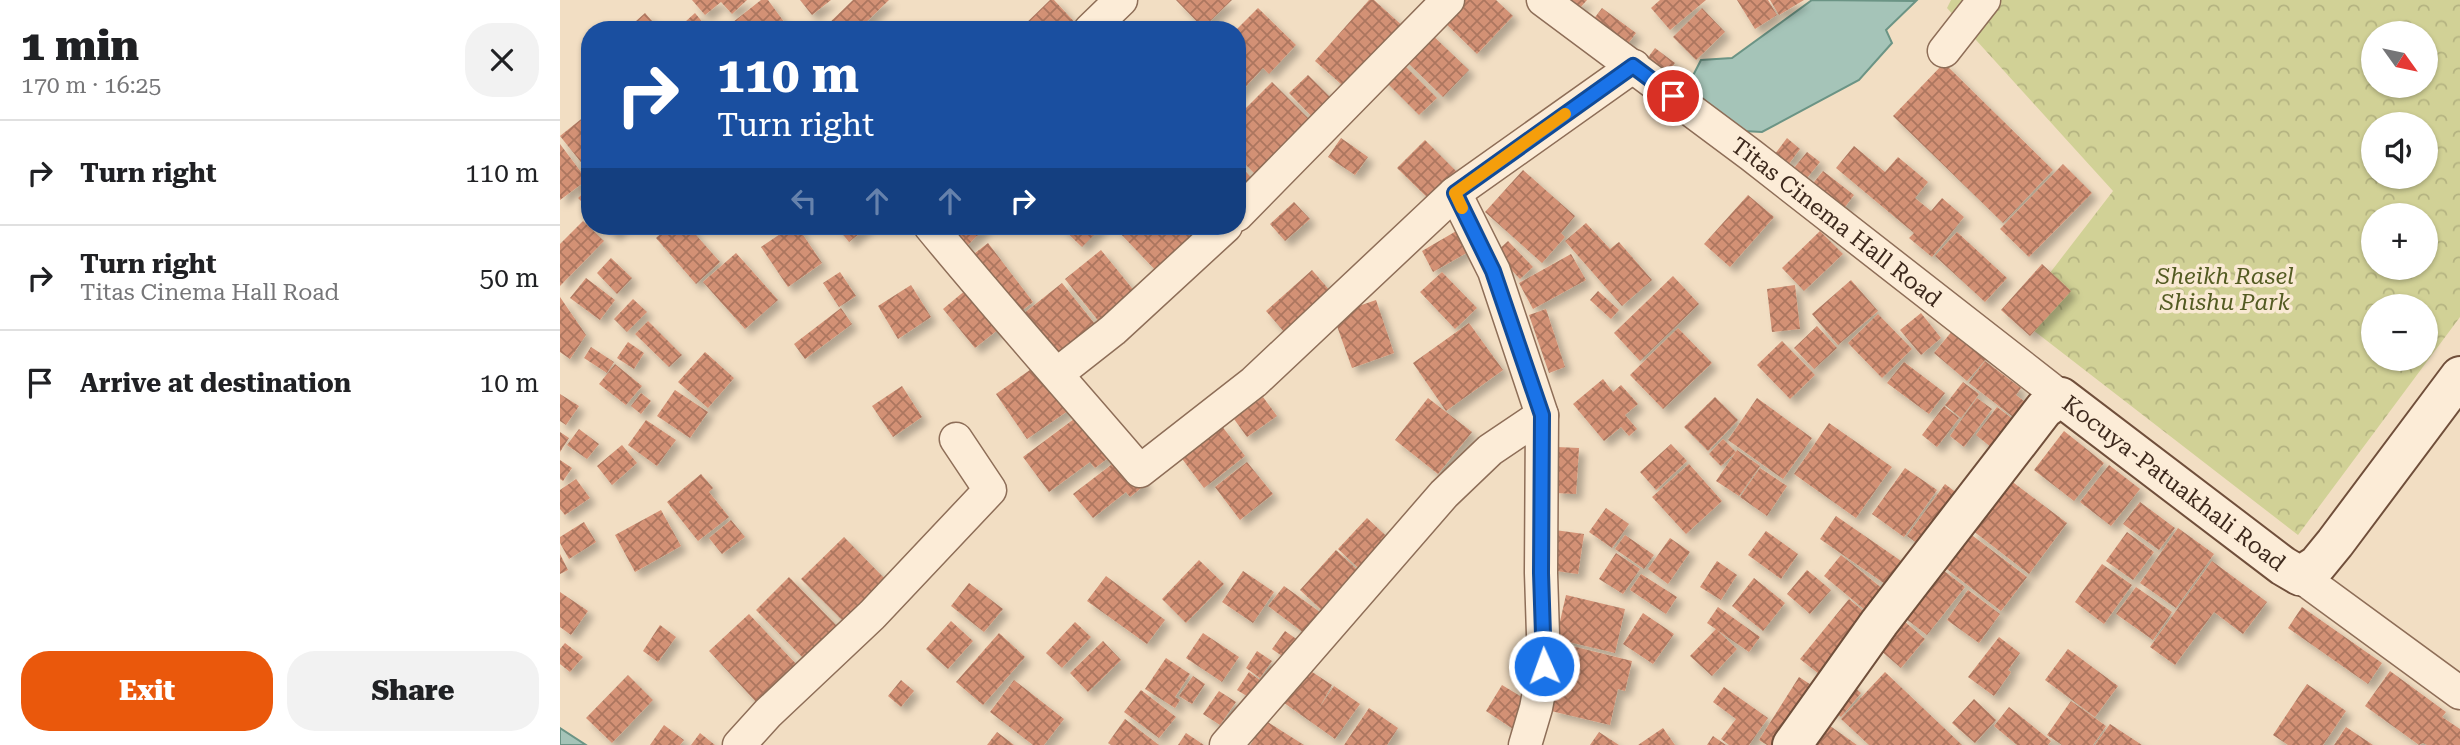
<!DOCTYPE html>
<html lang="en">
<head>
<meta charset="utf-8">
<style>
  :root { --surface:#fff; --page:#f2f2f2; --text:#202124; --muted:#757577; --line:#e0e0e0; --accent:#ea580c }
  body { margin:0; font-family:"Roboto Serif",serif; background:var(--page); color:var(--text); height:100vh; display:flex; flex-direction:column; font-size:26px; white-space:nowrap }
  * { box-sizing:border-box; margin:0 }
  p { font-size:23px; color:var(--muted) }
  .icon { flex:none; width:38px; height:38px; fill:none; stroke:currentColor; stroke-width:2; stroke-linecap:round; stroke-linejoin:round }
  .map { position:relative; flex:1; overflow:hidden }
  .details { display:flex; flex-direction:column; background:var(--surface); width:560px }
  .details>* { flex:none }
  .banner { position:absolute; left:21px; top:21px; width:665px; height:214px; border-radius:28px; box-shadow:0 2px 5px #0004; background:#1a4fa0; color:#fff; overflow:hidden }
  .needle { width:46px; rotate:123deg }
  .controls { position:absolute; left:1801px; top:21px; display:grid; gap:14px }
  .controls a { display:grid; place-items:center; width:77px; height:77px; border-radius:50%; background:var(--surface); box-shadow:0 2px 5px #0004; font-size:35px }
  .pin { position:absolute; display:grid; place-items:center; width:60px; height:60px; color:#fff; margin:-30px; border:4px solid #fff; border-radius:50%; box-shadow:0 2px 7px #0007 }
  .me { position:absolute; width:77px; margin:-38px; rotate:358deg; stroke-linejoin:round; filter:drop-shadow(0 0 5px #0008) }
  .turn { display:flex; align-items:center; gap:24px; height:147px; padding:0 21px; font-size:32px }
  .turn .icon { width:91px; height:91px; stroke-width:2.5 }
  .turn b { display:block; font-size:49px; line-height:60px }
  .lanes { display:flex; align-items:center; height:66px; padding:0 21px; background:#0003; justify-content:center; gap:35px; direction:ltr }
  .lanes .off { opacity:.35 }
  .round { display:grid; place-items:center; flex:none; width:74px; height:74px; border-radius:28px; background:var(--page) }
  .summary { display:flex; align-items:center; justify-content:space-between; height:119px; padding:0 21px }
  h1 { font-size:42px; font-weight:800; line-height:52px }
  .primary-button { display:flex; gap:14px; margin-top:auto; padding:14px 21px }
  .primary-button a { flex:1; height:80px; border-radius:28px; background:var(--accent); color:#fff; font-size:28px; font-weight:800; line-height:80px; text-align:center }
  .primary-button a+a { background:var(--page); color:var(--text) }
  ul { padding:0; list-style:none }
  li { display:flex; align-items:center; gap:21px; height:105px; padding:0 21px; border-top:2px solid var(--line) }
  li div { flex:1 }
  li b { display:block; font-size:26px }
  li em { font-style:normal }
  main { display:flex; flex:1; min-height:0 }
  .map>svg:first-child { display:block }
  .park { fill:url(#park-crowns); fill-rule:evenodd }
  .water { fill:#a5c4b8; stroke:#6b9485; stroke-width:2 }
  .building { fill:url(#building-cross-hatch); filter:url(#shadow) }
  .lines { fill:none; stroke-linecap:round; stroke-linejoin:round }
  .minor-casing { stroke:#8e6e58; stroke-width:35 }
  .secondary-casing { stroke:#704f3b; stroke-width:42 }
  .minor { stroke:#fcecd7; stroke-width:32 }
  .secondary { stroke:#fcecd7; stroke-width:38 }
  .route-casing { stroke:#114b97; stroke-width:18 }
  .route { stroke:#1a73e8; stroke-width:12 }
  .slow { stroke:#f59e0b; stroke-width:12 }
  .labels { text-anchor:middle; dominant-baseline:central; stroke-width:7; stroke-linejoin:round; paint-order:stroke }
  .street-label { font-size:23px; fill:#3d291d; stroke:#f9e9d3 }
  .park-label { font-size:23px; font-style:italic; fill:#535b22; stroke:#f9e9d3 }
</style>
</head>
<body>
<main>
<section class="details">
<div class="summary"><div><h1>1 min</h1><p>170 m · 16:25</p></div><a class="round"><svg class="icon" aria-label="close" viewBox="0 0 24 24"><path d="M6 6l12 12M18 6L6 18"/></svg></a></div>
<ul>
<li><svg class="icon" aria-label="right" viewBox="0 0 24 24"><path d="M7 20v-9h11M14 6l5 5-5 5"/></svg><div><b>Turn right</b></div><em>110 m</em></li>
<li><svg class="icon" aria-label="right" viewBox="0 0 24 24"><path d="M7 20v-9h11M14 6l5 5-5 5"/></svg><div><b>Turn right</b><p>Titas Cinema Hall Road</p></div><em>50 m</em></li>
<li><svg class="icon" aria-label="arrive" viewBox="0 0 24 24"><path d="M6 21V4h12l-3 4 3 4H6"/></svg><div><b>Arrive at destination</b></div><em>10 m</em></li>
</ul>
<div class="primary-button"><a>Exit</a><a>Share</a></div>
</section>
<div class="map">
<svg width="1900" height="745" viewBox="0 0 1900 745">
  <defs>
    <pattern id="park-crowns" width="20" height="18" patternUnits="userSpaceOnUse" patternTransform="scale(1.75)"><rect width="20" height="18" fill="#d1d196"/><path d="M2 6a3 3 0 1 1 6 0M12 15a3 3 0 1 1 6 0" fill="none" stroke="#b4b381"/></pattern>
    <pattern id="building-cross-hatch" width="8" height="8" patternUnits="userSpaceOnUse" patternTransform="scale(1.75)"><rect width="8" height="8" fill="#d39175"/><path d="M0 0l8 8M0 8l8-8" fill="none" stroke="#ac765f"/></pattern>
    <filter id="shadow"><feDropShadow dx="6" dy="6" stdDeviation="3.5" flood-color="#0004"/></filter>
  </defs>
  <rect width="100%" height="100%" fill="#f2dec3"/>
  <path class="park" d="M1391,0H1900V317L1738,535L1456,317L1553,191L1387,8ZM1813,33H1866V86H1813ZM1813,124H1866V177H1813ZM1813,215H1866V268H1813ZM1813,306H1866V359H1813Z"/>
  <path class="water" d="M1252,0L1356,1L1326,30L1332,43L1299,80L1202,132L1184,131L1124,93L1141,60L1172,58Z
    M0,728L26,745H0Z"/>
  <path class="building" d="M132,0H187L172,14L161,2L145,15Z
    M201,0H208L230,30H171L168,26Z
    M240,0H271L252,15Z
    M293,0H329L298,30H262Z
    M490,0H494L522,30H459Z
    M616,0H672L643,28Z
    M809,0H814L846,29L790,92L755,61Z
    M895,0H936L953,16L917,54L879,17Z
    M994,0H1027L1013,16Z
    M1100,0H1146L1110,30L1091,8Z
    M1177,0H1208L1217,15L1195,29Z
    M1210,0H1244L1219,15Z
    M698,8L736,45L709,74L703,68L677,96V29Z
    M1042,8L1076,33L1061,53L1027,28Z
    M1142,8L1165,32L1136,60L1113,37Z
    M85,13L100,30H66Z
    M135,13L149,30H116Z
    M867,30L909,70L883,97L842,57Z
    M1095,48L1115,63L1100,82L1081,67Z
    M838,59L877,98L859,115L821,77Z
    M1384,63L1493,170L1443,223L1333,116Z
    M748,75L779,106L760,125L729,93Z
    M712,82L756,126L701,180L677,156V117Z
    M30,112V169L28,171L0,136Z
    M781,138L808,157L795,175L768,157Z
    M1227,138L1240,149L1228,165L1215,154Z
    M865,140L900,175L873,203L837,168Z
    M0,144L27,180L0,200Z
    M1294,146L1325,172L1338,157L1368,182L1355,198L1371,211L1382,198L1404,217L1372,257L1349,238L1354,233L1276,168Z
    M1247,152L1260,162L1247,178L1234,168Z
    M677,162L700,187L677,209Z
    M1503,164L1532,193L1469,257L1440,229Z
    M963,170L1015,216L1001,233L1005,237L982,263L925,212Z
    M1263,171L1294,195L1282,211L1250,187Z
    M30,186V210L18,198Z
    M1188,195L1214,217L1170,267L1144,244Z
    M734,202L750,219L725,241L710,224Z
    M23,221L44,241L0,286V244Z
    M1026,223L1050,249L1059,242L1092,280L1062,306L1005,241Z
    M45,226H63L54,235Z
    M109,226H128L160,262L136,284L96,238Z
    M232,226H237L262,263L228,287L201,247Z
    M276,226H309L289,242Z
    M377,226H425L426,227L401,252Z
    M500,226H543L522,247Z
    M560,226H622L638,242L601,276L556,229Z
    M898,230L910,251L873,272L862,251Z
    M1260,231L1283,254L1244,291L1222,268Z
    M1397,232L1447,278L1425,302L1375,256Z
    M948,241L973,267L960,279L935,253Z
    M428,243L473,302L451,319L406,260Z
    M541,250L580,298L544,328L505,279Z
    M176,253L218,300L185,329L143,282Z
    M1011,254L1026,280L973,309L959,283Z
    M51,258L72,278L57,294L37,273Z
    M1482,264L1511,291L1470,336L1441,310Z
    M752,270L778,300L732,341L706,311Z
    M280,272L296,296L279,307L263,283Z
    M882,272L917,308L895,329L860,292Z
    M1113,276L1139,304L1080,361L1054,333Z
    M26,278L55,300L40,320L10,298Z
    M1291,280L1318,311L1278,345L1252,314Z
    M502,283L543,334L500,369L458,318Z
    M413,284L445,324L415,348L383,309Z
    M351,285L371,317L338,339L318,306Z
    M1235,285L1240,329L1212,332L1207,289Z
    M1038,291L1059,310L1051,319L1030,300Z
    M0,297L26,335L10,359L0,352Z
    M73,299L87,312L67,332L54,319Z
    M816,300L834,353L792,368L773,315Z
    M281,308L292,324L245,359L234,344Z
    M986,309L1005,367L989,373L969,315Z
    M1361,313L1381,338L1361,355L1340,330Z
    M1318,314L1352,349L1322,378L1288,343Z
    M88,321L122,355L109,367L75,334Z
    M909,323L943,370L886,411L853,363Z
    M1257,326L1277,348L1254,369L1234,348Z
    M1118,328L1152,363L1103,409L1070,375Z
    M1393,330L1426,359L1407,381L1374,353Z
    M1222,341L1255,375L1230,399L1197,365Z
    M68,342L84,353L74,369L57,358Z
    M31,347L54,362L47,373L24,358Z
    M145,352L174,378L148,408L118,382Z
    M484,360L515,406L467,439L436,394Z
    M1425,361L1461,388L1456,395L1473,408L1461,423L1409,383Z
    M1344,362L1385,393L1369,414L1327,383Z
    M55,364L82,386L66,405L39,384Z
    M1043,379L1053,392L1061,385L1078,404L1065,415L1077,429L1069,436L1061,427L1044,441L1013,404Z
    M1403,382L1419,394L1401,418L1385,405Z
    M342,386L362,417L333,437L312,406Z
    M115,390L148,412L130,438L97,416Z
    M81,393L91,401L81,414L71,406Z
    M0,394L19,406L6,425L0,421Z
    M703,397L717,416L687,437L674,419Z
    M1155,397L1178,420L1148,451L1124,427Z
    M868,398L912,432L878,474L835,440Z
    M1197,398L1252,438L1223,479L1168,440Z
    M1417,398L1432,409L1404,447L1390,436Z
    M1384,406L1399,418L1377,447L1362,435Z
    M1437,407L1458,423L1437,452L1416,435Z
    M526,410L556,452L535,468L530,462L489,492L463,457Z
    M86,420L116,440L97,466L68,445Z
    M1269,423L1332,467L1296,518L1234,474Z
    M661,425L685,456L644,488L620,456Z
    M19,429L39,444L27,459L7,445Z
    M1504,431L1544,463L1514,501L1474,470Z
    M0,432L9,438L0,452Z
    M1163,439L1176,452L1177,450L1200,466L1179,496L1156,481L1176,452L1161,466L1149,454Z
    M1111,444L1127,461L1096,490L1080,472Z
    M62,445L77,463L52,485L37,466Z
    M997,447L1019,448L1016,494L995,493Z
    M564,455L586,484L570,497L566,492L533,518L513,494Z
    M0,460L12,468L3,481L0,479Z
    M687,462L713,494L680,520L655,487Z
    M1129,464L1162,501L1126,534L1092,497Z
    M1549,465L1580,489L1551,526L1520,502Z
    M1200,468L1227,486L1207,516L1180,497Z
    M1345,468L1377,490L1344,537L1312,514Z
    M141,474L153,488L149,492L169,517L138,541L107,502Z
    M16,479L30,498L5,515L0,509V490Z
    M1450,480L1507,523L1469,574L1412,530Z
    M1385,484L1402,497L1365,549L1347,536Z
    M1580,502L1615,528L1599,550L1563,524Z
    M1046,508L1069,524L1052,548L1029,532Z
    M101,510L121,546L75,572L55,535Z
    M1276,516L1344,563L1328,586L1260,539Z
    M807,518L837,546L808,577L778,549Z
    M171,520L185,537L162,554L149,538Z
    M24,522L36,542L9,559L0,543V537Z
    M1618,528L1654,554L1616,608L1580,583Z
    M995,530L1024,534L1018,574L989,570Z
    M1206,531L1238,554L1221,579L1188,555Z
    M1567,532L1594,552L1573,580L1546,561Z
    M1409,533L1467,577L1441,611L1383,566Z
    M1065,535L1094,555L1084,569L1055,549Z
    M284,537L328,582L286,624L241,579Z
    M1110,538L1130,552L1108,584L1088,569Z
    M776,550L804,576L768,616L740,590Z
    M1056,553L1080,569L1063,594L1039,579Z
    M0,554L8,570L0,574Z
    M1281,555L1329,594L1311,615L1264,576Z
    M639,560L664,584L626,623L602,599Z
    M1157,561L1177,575L1161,600L1140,587Z
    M1652,561L1707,602L1683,634L1654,612L1615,665L1590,647Z
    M1542,564L1572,585L1544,624L1515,602Z
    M1379,567L1405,587L1367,635L1341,615Z
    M1247,570L1271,590L1250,614L1227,594Z
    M683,571L714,592L693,623L662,602Z
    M1081,574L1117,597L1106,614L1070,590Z
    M546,576L605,620L587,644L527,601Z
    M229,577L277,626L244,659L196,610Z
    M1194,578L1225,603L1203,631L1172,606Z
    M409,583L443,609L424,632L391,606Z
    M724,586L764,615L748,636L708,606Z
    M1576,587L1612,612L1593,640L1556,614Z
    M1408,590L1440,614L1419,643L1387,620Z
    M0,592L28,611L11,635L0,627Z
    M1006,595L1065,609L1055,653L996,639Z
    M1289,599L1308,615L1259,674L1240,659Z
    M1158,607L1200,637L1189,652L1147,623Z
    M1742,607L1822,663L1808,684L1728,628Z
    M1083,613L1114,634L1093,664L1063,644Z
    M189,614L238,666L198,704L149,651Z
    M391,621L413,641L388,669L366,649Z
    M1344,621L1365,639L1341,668L1320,650Z
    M515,622L531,637L502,668L486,653Z
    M100,625L116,637L98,662L83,651Z
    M1156,629L1177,649L1152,676L1130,656Z
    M725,631L745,645L732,663L712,649Z
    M439,633L465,657L423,705L396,682Z
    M643,633L679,657L662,682L626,658Z
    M1439,637L1460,653L1448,670L1451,672L1434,696L1408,677Z
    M543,641L561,660L528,692L510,673Z
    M5,643L23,657L10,672L0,664V649Z
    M1008,645L1072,661L1065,691L1058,689L1050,725L991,711Z
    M1508,649L1558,686L1535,717L1485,680Z
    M697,651L712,661L700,678L686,668Z
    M606,658L630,674L615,697L620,700L615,708L585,689Z
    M743,666L772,685L759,708L774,686L800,704L775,739L720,700Z
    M1830,671L1886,712L1882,717L1900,729V745H1867L1863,743L1859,745L1805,706Z
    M689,672L701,681L690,698L677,690Z
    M1325,672L1402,745H1309L1281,719Z
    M68,675L93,700L52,743L26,718Z
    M633,676L645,684L632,704L619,696Z
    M1239,677L1256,688L1219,745H1207L1199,740Z
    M1285,679L1301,693L1281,717L1265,704Z
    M341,680L354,691L341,707L328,696Z
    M454,680L504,719L484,745H473L430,712Z
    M1747,684L1786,711L1763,745H1728L1713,735Z
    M942,685L970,702L953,729L926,711Z
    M1164,687L1208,718L1189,745H1169L1161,739L1176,719L1153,702Z
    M581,690L616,717L599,738L564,712Z
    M659,691L676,702L660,725L643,714Z
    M1414,699L1436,720L1415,743L1392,723Z
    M1511,701L1546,726L1533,745H1502L1487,735Z
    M1449,707L1491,741L1488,745H1457L1434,726Z
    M809,708L838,728L827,745H784Z
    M565,719L599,745H551L548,743Z
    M706,721L744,745H690Z
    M1266,723L1297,745H1251Z
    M1550,724L1582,745H1535Z
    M104,725L124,740L120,745H90Z
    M1786,727L1813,745H1774Z
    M1103,728L1115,745H1078Z
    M437,732L454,745H427Z
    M1039,732L1059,745H1030Z
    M140,733L155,745H131Z
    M626,733L644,745H618Z
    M1153,736L1166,745H1147Z"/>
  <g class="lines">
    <defs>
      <g id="minor">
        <path id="s1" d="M983,0L1191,155L1501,397"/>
        <path d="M530,30L561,0"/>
        <path d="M1384,51L1424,0"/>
        <path d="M895,193L934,271L982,415L981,573L984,666L976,708L965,745"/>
        <path d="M677,215L888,0"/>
        <path d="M370,226C438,309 510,389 580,471L694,382L895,193L1074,66"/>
        <path d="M497,374L553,330L666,226"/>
        <path d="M1740,576L1900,693"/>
        <path d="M179,745L208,713L312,615L430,490L396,439"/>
        <path d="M666,745L884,494L930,450L982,415"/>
      </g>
      <g id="secondary">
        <path id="s2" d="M1232,745L1319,623L1484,409L1501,397L1723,566L1740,576L1757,565L1775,543L1900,376"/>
      </g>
    </defs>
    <use href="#minor" class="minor-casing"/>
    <use href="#secondary" class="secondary-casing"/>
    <use href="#minor" class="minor"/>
    <use href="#secondary" class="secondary"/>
  </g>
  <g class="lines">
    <defs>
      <path id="route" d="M984,666L981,573L982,415L933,271L895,193L1073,66L1113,96"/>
    </defs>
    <use href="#route" class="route-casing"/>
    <use href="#route" class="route"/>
    <path class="slow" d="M902,208L895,193L1005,114"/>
  </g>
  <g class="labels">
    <g class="street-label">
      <text stroke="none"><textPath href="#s1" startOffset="368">Titas Cinema Hall Road</textPath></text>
      <text stroke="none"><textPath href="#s2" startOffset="583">Kocuya-Patuakhali Road</textPath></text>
    </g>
    <g class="park-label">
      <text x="1665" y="276">Sheikh Rasel<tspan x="1665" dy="26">Shishu Park</tspan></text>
    </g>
  </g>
</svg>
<div class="controls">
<a><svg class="needle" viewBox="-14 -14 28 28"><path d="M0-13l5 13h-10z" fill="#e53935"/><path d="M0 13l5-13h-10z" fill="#757577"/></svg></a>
<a><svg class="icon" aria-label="sound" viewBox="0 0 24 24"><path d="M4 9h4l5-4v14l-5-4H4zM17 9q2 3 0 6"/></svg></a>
<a>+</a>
<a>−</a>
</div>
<div class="pin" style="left:1113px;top:96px;background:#d93025"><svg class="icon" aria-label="arrive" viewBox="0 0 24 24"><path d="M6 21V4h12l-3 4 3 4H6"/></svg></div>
<svg class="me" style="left:984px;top:666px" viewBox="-20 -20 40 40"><circle r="17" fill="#1a73e8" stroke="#fff" stroke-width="3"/><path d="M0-11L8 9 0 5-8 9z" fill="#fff"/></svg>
<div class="banner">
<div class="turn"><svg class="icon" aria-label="right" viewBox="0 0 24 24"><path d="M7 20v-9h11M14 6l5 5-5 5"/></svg><div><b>110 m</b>Turn right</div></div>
<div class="lanes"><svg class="icon off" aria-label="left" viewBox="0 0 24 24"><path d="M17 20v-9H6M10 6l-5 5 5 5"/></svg><svg class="icon off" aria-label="ahead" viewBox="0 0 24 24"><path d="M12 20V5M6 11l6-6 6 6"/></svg><svg class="icon off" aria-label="ahead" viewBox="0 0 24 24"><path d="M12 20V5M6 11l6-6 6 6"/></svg><svg class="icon" aria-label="right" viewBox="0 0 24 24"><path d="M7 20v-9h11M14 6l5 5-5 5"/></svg></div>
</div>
</div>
</main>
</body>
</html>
